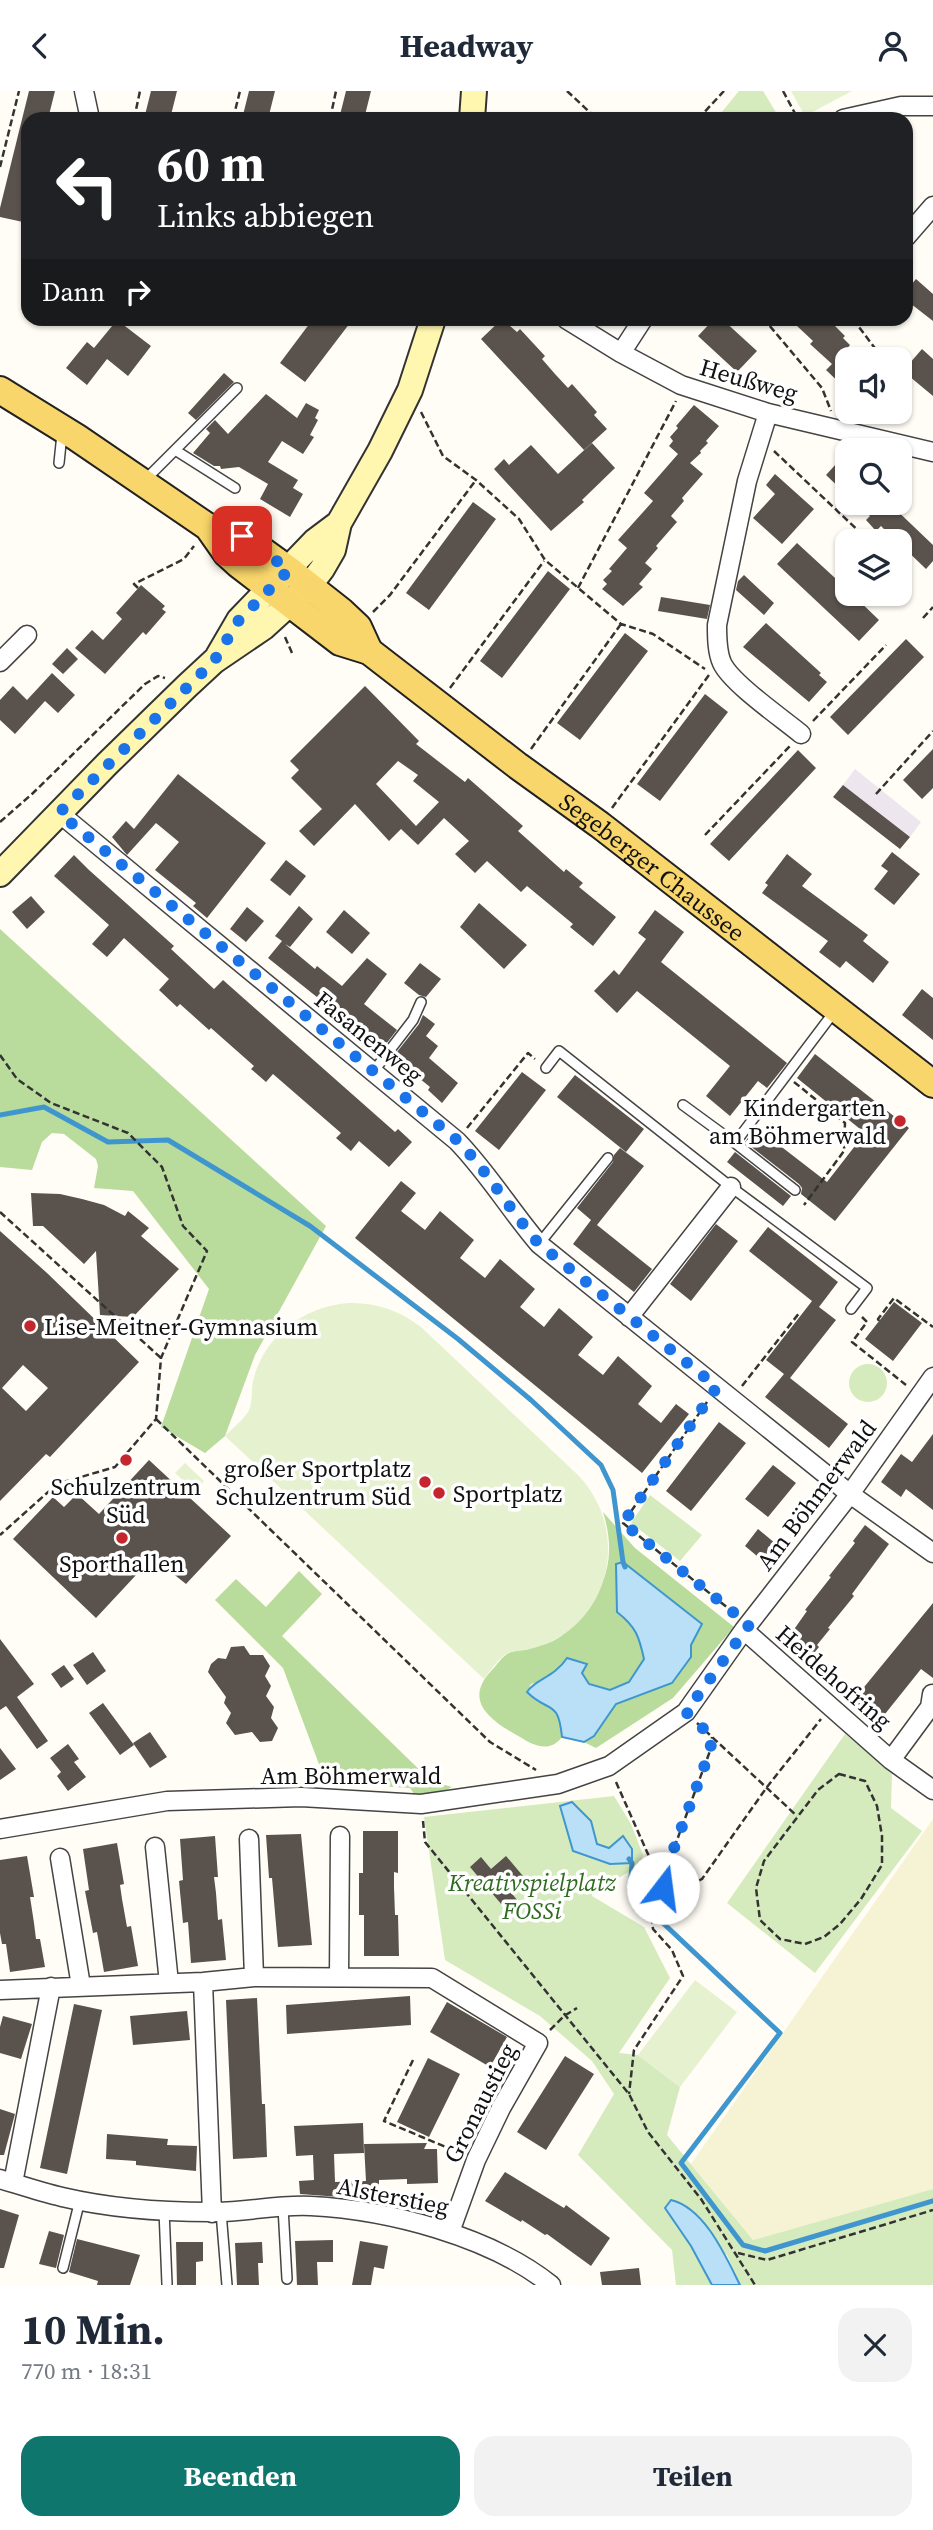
<!DOCTYPE html>
<html lang="de">
<head>
<meta charset="utf-8">
<style>
  :root { --surface:#fff; --page:#f2f2f3; --text:#1f2937; --muted:#747a83; --accent:#0f766e }
  body { margin:0; font-family:"Source Serif 4",serif; background:var(--page); color:var(--text); height:100vh; display:flex; flex-direction:column; font-size:26px; white-space:nowrap }
  * { box-sizing:border-box; margin:0 }
  p { font-size:23px; color:var(--muted) }
  .icon { flex:none; width:38px; height:38px; fill:none; stroke:currentColor; stroke-width:2; stroke-linecap:round; stroke-linejoin:round }
  .map { position:relative; height:2194px; overflow:hidden }
  .drawer { display:flex; flex-direction:column; background:var(--surface); flex:1 }
  .drawer>* { flex:none }
  .guide { position:absolute; left:21px; top:21px; width:892px; height:214px; border-radius:21px; box-shadow:0 2px 5px #0004; background:#202124; color:#fff; overflow:hidden }
  .buttons { position:absolute; left:835px; top:256px; display:grid; gap:14px }
  .buttons a { display:grid; place-items:center; width:77px; height:77px; border-radius:14px; background:var(--surface); box-shadow:0 2px 5px #0004; font-size:35px }
  .pin { position:absolute; display:grid; place-items:center; width:60px; height:60px; color:#fff; margin:-30px; border-radius:14px; box-shadow:0 4px 10px #0006 }
  .me { position:absolute; width:77px; margin:-38px; rotate:15deg; stroke-linejoin:round; filter:drop-shadow(0 0 5px #0008) }
  .turn { display:flex; align-items:center; gap:24px; height:147px; padding:0 21px; font-size:32px }
  .turn .icon { width:91px; height:91px; stroke-width:2.5 }
  .turn b { display:block; font-size:49px; line-height:60px }
  .then { display:flex; align-items:center; height:66px; padding:0 21px; background:#0003; gap:14px; font-size:26px }
  .round { display:grid; place-items:center; flex:none; width:74px; height:74px; border-radius:21px; background:var(--page) }
  .overview { display:flex; align-items:center; justify-content:space-between; height:119px; padding:0 21px }
  h1 { font-size:42px; font-weight:700; line-height:52px }
  .cta { display:flex; gap:14px; margin-top:auto; padding:14px 21px }
  .cta a { flex:1; height:80px; border-radius:21px; background:var(--accent); color:#fff; font-size:28px; font-weight:700; line-height:80px; text-align:center }
  .cta a+a { background:var(--page); color:var(--text) }
  header { display:flex; justify-content:space-between; align-items:center; height:91px; padding:0 21px; background:var(--surface); font-size:32px; font-weight:700 }
  .map>svg:first-child { display:block }
  .industrial { fill:#eee6ef }
  .farmland { fill:#f6f3d4 }
  .green { fill:#d5ebbd; fill-rule:evenodd }
  .forest { fill:#b9dc9c }
  .pitch { fill:#e6f2cf }
  .water { fill:#b9e0f7; stroke:#3f96cf; stroke-width:2 }
  .lines { fill:none; stroke-linecap:round; stroke-linejoin:round }
  .stream { stroke:#3f96cf; stroke-width:5 }
  .building { fill:#5a524d; fill-rule:evenodd }
  .lane-casing { stroke:#444; stroke-width:12 }
  .street-casing { stroke:#444; stroke-width:21 }
  .secondary-casing { stroke:#333; stroke-width:28 }
  .primary-casing { stroke:#222; stroke-width:30 }
  .path { stroke:#333; stroke-width:2.5; stroke-dasharray:7 3.5; stroke-linecap:butt }
  .lane { stroke:#fff; stroke-width:9 }
  .street { stroke:#fff; stroke-width:18 }
  .secondary { stroke:#fff6b0; stroke-width:24 }
  .primary { stroke:#f9d66b; stroke-width:26 }
  .route { stroke:#1a73e8; stroke-width:12; stroke-dasharray:0 21.6 }
  .poi-dot { fill:#c4262e; stroke:#fff; stroke-width:2.5 }
  .labels { text-anchor:middle; dominant-baseline:central; stroke-width:7; stroke-linejoin:round; paint-order:stroke }
  .street-label { font-size:24px; fill:#111; stroke:#fff }
  .poi-label { font-size:24px; fill:#111; stroke:#fff; text-anchor:end }
  .park-label { font-size:24px; font-style:italic; fill:#2f6b1f; stroke:#fff }
</style>
</head>
<body>
<header><svg class="icon" aria-label="back" viewBox="0 0 24 24"><path d="M15 5l-7 7 7 7"/></svg>Headway<svg class="icon" aria-label="person" viewBox="0 0 24 24"><circle cx="12" cy="8" r="4"/><path d="M4 21q1-7 8-7t8 7"/></svg></header>
<div class="map">
<svg width="933" height="2194" viewBox="0 0 933 2194">
  <rect width="100%" height="100%" fill="#fffdf5"/>
  <path class="industrial" d="M855,678L921,731L910,746L843,694Z"/>
  <path class="farmland" d="M933,1728V2098L753,2149L691,2073Z"/>
  <path class="green" d="M739,0H763L780,28H716Z
    M849 1292a19 19 0 1 1 38 0a19 19 0 1 1-38 0Z
    M650,1404L702,1444L680,1470L631,1432Z
    M845,1643L892,1680L891,1717L922,1740L815,1882L727,1812Z
    M614,1705L631,1733L643,1764L639,1775L620,1786L614,1796L594,1791L592,1805L644,1836L670,1887L619,1962L638,1964L680,1996L667,2044L753,2149L933,2098V2194H740L727,2164L675,2134L691,2155L712,2194H676L672,2159L578,2064L614,2003L592,1970L540,1925L445,1869L424,1726ZM572,1711L591,1730L597,1753L609,1757L623,1745L610,1773L560,1715Z"/>
  <path class="forest" d="M0,838L326,1135L255,1264L225,1345L205,1362L161,1336L209,1198L133,1100L94,1097L98,1075L96,1068L64,1043L52,1042L42,1051L32,1079L0,1076Z
    M603,1421L635,1457L734,1536L673,1607L596,1657L584,1651L594,1645L616,1613L672,1591L702,1533L617,1521C636,1537 639,1545 644,1568L629,1591L610,1599L589,1593L582,1582L560,1577L542,1590L531,1593L527,1601C549,1624 558,1607 562,1646C550,1662 534,1655 520,1646C491,1630 462,1610 492,1579C497,1574 501,1567 507,1563C512,1559 541,1556 553,1550C564,1544 572,1536 581,1526C608,1493 616,1463 603,1421Z
    M299,1480L322,1503L282,1545L431,1690L452,1696L421,1713L410,1697L326,1692L283,1577L215,1509L236,1488L266,1516Z"/>
  <path class="pitch" d="M791,0H852L805,25Z
    M348,1212C375,1211 399,1219 421,1236L579,1385C623,1432 617,1509 561,1545C550,1552 539,1556 526,1559C521,1560 515,1560 510,1561C501,1564 490,1580 484,1588L225,1345C232,1338 242,1330 248,1321C253,1314 251,1299 253,1290C264,1245 303,1216 348,1212Z
    M185,1372L204,1390L195,1400L175,1382Z
    M695,1889L737,1921L680,1996L638,1964Z"/>
  <path class="water" d="M623,1471L702,1533L691,1554V1566L672,1592L616,1613L594,1645L584,1651L562,1646C558,1607 549,1623 527,1601C535,1588 554,1587 567,1567L587,1573L582,1582L589,1593L610,1599L629,1591L644,1568C639,1545 636,1536 617,1521L616,1473Z
    M572,1711L591,1730L597,1753L609,1757L623,1745L632,1758V1772L610,1773L573,1760L560,1715Z
    M671,2109C705,2117 726,2166 740,2194H712L691,2155L665,2117Z"/>
  <g class="lines">
    <path class="stream" d="M0,1024L44,1016L108,1051L168,1049L310,1135L458,1248L531,1309L601,1374L613,1399L623,1471L625,1476
      M629,1768L632,1772L630,1801L780,1942L681,2072L743,2154L765,2160L933,2110"/>
  </g>
  <path class="building" d="M29,0H55L48,28H28V110L23,131L0,126V117Z
    M151,0H177L170,28H144Z
    M249,0H275L268,28H242Z
    M346,0H371L364,28H339Z
    M916,188L933,203V230L906,209V200Z
    M313,228H353L305,291L280,272Z
    M502,228L517,241L520,238L545,265L542,268L555,283L568,297L572,293L597,321L594,324L607,338L584,359L481,248Z
    M714,228H722L757,260L737,281L698,245Z
    M802,228H828L845,245L843,247L850,254L845,260L847,262V299L826,279L832,273L810,253L813,250L796,234Z
    M117,229L151,255L128,285L107,268L87,294L66,277L87,251L94,257Z
    M922,258L933,268V305L903,280Z
    M224,282L234,291L196,329L188,322Z
    M266,303L297,327L306,312L319,319L315,327L318,329L310,344L314,346L303,363L282,350L268,371L298,389L293,397L303,403L290,426L260,408L268,393L239,376L221,378L220,375H214L193,362L210,342L206,338L215,329L228,343Z
    M694,314L719,335L706,350L708,352L700,360L701,362L690,372L703,383L682,407L684,410L671,425L677,431L656,455L658,457L645,472L652,478L639,493L643,496L623,515L602,498L607,493L603,489L612,480L609,478L627,457L618,449L653,410L644,402L678,363L669,355L673,350L670,346L678,337L676,335Z
    M592,352L615,377L582,409L584,411L551,440L494,378L504,368L509,374L531,354L558,383Z
    M847,361V404L826,384Z
    M775,383L814,418L782,453L753,427L775,403L766,394Z
    M473,411L496,428L429,519L406,502Z
    M855,411H888L933,454V470L926,478L900,453V450H896L881,435L876,440L866,429L870,425Z
    M797,452L847,498V502L852,503L879,529L859,550L777,473Z
    M548,480L570,498L502,587L480,570Z
    M744,484L774,512L764,524L736,499L738,490Z
    M141,494L165,515L162,518L166,521L146,544L143,541L105,583L75,557L92,539L103,549L122,528L116,522Z
    M661,506L710,514L707,528L658,520Z
    M766,532L821,582L819,584L827,591L809,611L743,556Z
    M625,542L648,560L580,649L557,632Z
    M906,548L924,566L848,644L830,626Z
    M67,557L78,568L63,583L52,573Z
    M52,582L75,604L58,622L45,610L15,643L0,629V609L13,595L27,609Z
    M365,595L419,650L416,653L465,691L468,687L523,735L518,740L564,781L566,778L583,792L579,796L616,826L593,855L570,836L573,833L527,795L521,801L487,770L475,782L455,763L469,750L444,727L418,754L401,738L389,750L355,713L314,755L299,740L322,718L291,687L299,679L290,670ZM398,670L418,684L413,690L439,711L416,735L376,693Z
    M705,603L728,621L660,710L637,693Z
    M933,658V697L922,708L903,689Z
    M798,659L816,677L729,770L710,753Z
    M178,683L266,752L207,827L193,815L196,812L155,779L179,751L156,732L127,764L112,746L126,730L134,738Z
    M843,694L910,746L900,758L833,706Z
    M892,761L920,783L894,814L874,798L888,780L881,775Z
    M787,763L812,783L802,795L868,844L863,850L889,871L873,892L846,870L840,877L819,861L828,850L762,802L768,794L765,792Z
    M74,764L89,779L174,855L171,858L214,898L223,889L395,1041L398,1038L412,1051L389,1076L359,1050L351,1060L336,1047L341,1042L273,983L266,991L251,978L254,975L211,937L209,939L180,913L177,916L159,899L169,888L124,847L107,866L92,853L109,834L54,785Z
    M286,769L306,785L290,805L270,789Z
    M31,805L45,821L27,838L12,821Z
    M479,812L527,854L504,878L460,836Z
    M299,815L313,828L290,856L285,853L315,878L317,875L342,895L367,867L387,883L364,913L397,939L382,958L268,867L282,850L275,845Z
    M247,816L264,830L246,851L230,838Z
    M344,819L370,842L352,863L326,841Z
    M655,819L684,841L661,871L787,972L767,997L758,990L730,1025L706,1005L730,975L637,900L617,922L594,900L614,879L619,884L646,848L638,842Z
    M420,872L441,888L426,906L419,904L404,892Z
    M922,898L933,907V949L902,924Z
    M423,924L435,933L426,945L438,955L429,967L458,992L442,1012L428,999L430,996L393,966L419,933Z
    M815,963L909,1037L835,1130L801,1103L802,1097L799,1093L745,1051L756,1036L827,1091L865,1042L797,987Z
    M522,981L546,999L499,1059L475,1040Z
    M575,984L644,1038L626,1061L557,1006Z
    M620,1057L644,1075L597,1134L652,1178L634,1201L573,1153L591,1129L577,1117L613,1071L614,1064Z
    M735,1061L791,1105L783,1115L727,1071Z
    M401,1090L416,1102L401,1120L425,1139L440,1120L474,1149L460,1167L485,1187L500,1168L535,1198L520,1216L544,1236L559,1217L593,1246L578,1264L603,1284L618,1265L652,1295L638,1313L661,1332L676,1313L689,1323L642,1382L355,1147Z
    M31,1102L60,1103L82,1108L104,1114L125,1125L128,1120L149,1137L141,1145L179,1178L133,1226L100,1224L96,1160L84,1173L43,1135H33Z
    M716,1133L738,1150L691,1210L670,1193Z
    M768,1136L838,1191L819,1216L836,1229L790,1287L848,1333L829,1357L765,1306L784,1283L766,1269L812,1210L749,1160Z
    M0,1140L47,1182L139,1271L50,1366L46,1363L0,1410ZM23,1274L48,1297L26,1320L2,1297Z
    M894,1211L922,1232L893,1270L865,1248Z
    M719,1331L746,1352L691,1420L666,1400Z
    M933,1343V1419L906,1398L901,1406L881,1391L901,1363L912,1371Z
    M149,1369L231,1445L186,1493L156,1469L142,1484L137,1483L96,1527L13,1448L53,1406L64,1416L77,1403L99,1423Z
    M773,1374L796,1392L768,1426L745,1408Z
    M865,1434L889,1453L852,1503L854,1505L828,1537L830,1538L817,1554L819,1556L806,1572L783,1554L807,1520L805,1519L831,1486L829,1485L855,1452L853,1450Z
    M758,1438L776,1453L763,1470L745,1455Z
    M933,1512V1587L921,1578L877,1633L851,1612Z
    M0,1548L34,1593L17,1606L48,1650L37,1658L6,1615L0,1619Z
    M244,1555L250,1564H263L270,1575L265,1585L271,1595L266,1605L274,1616L271,1627L278,1637L272,1650L260,1651L252,1641L235,1644L226,1632L231,1622L224,1612L226,1606L208,1581L211,1573L218,1567L226,1568L231,1556Z
    M93,1561L106,1580L87,1594L73,1574Z
    M64,1574L74,1588L61,1597L51,1583Z
    M103,1612L134,1654L120,1664L89,1622Z
    M150,1641L167,1666L150,1677L133,1652Z
    M68,1653L79,1668L74,1671L86,1686L68,1700L57,1685L61,1681L50,1667Z
    M0,1657L16,1678L0,1689Z
    M363,1740H398V1782L394,1781V1796L395,1824H398L399,1865H364V1824H359V1782H363Z
    M301,1743L312,1854L278,1856L272,1787H269L266,1744Z
    M215,1745L218,1786H214L216,1802L218,1829L222,1828L226,1869L191,1872L188,1831L183,1832L179,1790L183,1789L180,1748Z
    M117,1752L124,1793L120,1794L122,1808L127,1836L131,1835L138,1875L104,1881L97,1841L93,1842L85,1800L89,1799L83,1758Z
    M27,1765L34,1806H30L34,1832L36,1848H40L45,1876L10,1881L6,1853H2L0,1842V1769Z
    M506,1765L523,1785L508,1798L518,1810L507,1820L470,1776L481,1766L491,1778Z
    M410,1905L411,1934L287,1943L286,1914Z
    M257,1907L262,2013H265L267,2066L233,2068L226,1909Z
    M447,1911L507,1946L490,1976L430,1941Z
    M74,1913L102,1919L67,2083L40,2077Z
    M187,1920L190,1949L133,1954L130,1925Z
    M3,1925L32,1933L21,1968L0,1962V1936Z
    M565,1965L594,1983L546,2059L517,2041Z
    M428,1967L460,1983L429,2046L397,2031Z
    M0,2018L15,2023L4,2064H0Z
    M363,2032L364,2062L334,2063L335,2091L366,2090L364,2053L427,2052L424,2058H437L438,2092L407,2093V2088L379,2089V2109L300,2103L299,2090L314,2089L313,2064L296,2065L294,2035Z
    M107,2043L168,2048L167,2054L197,2055L196,2080L136,2074V2070L106,2068Z
    M505,2081L564,2117L566,2114L610,2147L591,2175L547,2143L545,2144L522,2129L521,2131L485,2110Z
    M0,2118L19,2124L4,2177H0Z
    M49,2140L64,2144L56,2177L39,2173Z
    M77,2148L140,2164L130,2194H97L98,2190L69,2181Z
    M333,2149V2171H317L318,2194H297L295,2150Z
    M360,2150L388,2155L384,2178L374,2176L371,2194H352Z
    M176,2151H203V2170L196,2171V2194H177Z
    M262,2151L263,2172H258L259,2194H237L235,2152Z
    M639,2177L641,2194H602L600,2181Z"/>
  <g class="lines">
    <defs>
      <path id="lane" d="M175,359L235,397
        M59,372L62,343
        M144,390L237,297
        M546,977L559,960L731,1096L867,1197L851,1218
        M373,981L413,929L421,911
        M683,1014L735,1052
        M795,1099L735,1052L834,921
        M539,1153L608,1067
        M283,2116L287,2188
        M164,2119L167,2193
        M221,2121L227,2194
        M63,2177L80,2109"/>
      <path id="street" d="M84,0L90,28
        M843,28L901,15H933
        M906,146L933,115
        M566,228L621,262L681,294L768,322L933,361
        M621,262L643,228
        M768,322L747,390L717,534C717,546 717,561 722,572C731,592 783,628 801,643
        M0,571L27,544
        M59,722L457,1050C488,1082 510,1119 539,1153L850,1403L933,1462
        M629,1226L731,1096
        M744,1539L891,1669L933,1699
        M891,1669L930,1616L932,1603
        M0,1738L167,1710L301,1706L421,1713L558,1693L609,1675L686,1621L744,1539L850,1403L933,1286
        M249,1748L254,1886
        M155,1756L169,1892
        M60,1767L81,1895
        M339,1886L340,1745
        M203,1891L212,2122
        M0,1899L203,1891L254,1886L432,1887L538,1952L501,2017L476,2069L450,2141
        M0,2088C20,2094 41,2101 62,2106C109,2117 161,2121 210,2121C243,2122 277,2113 311,2115C388,2119 490,2145 551,2194
        M13,2092L51,1896"/>
      <path id="secondary" d="M472,28L474,0
        M218,565L239,529L315,450L339,432
        M0,783L108,672L187,595L214,570L264,536L309,495L322,478L333,459L339,432L380,360L410,299L433,228"/>
      <g id="primary">
        <path id="s1" d="M0,299L76,346L208,436L227,463L238,473L340,551L369,560L518,675L600,734L933,993"/>
        <path d="M208,436L242,445L289,479L341,520L358,536L369,560"/>
      </g>
    </defs>
    <use href="#lane" class="lane-casing"/>
    <use href="#street" class="street-casing"/>
    <use href="#secondary" class="secondary-casing"/>
    <use href="#primary" class="primary-casing"/>
    <path class="path" d="M567,0L597,28
      M783,0L798,28
      M134,28L140,0
      M233,28L240,0
      M330,28L336,0
      M698,28L724,0
      M0,76L19,0
      M776,228L769,234L822,297L831,320
      M853,228L883,268
      M900,289L903,294L900,299
      M421,321L443,365L476,389L519,428L545,469L621,533L653,543L705,578
      M880,332L887,320
      M774,360L866,447
      M138,497L134,493L184,468L194,455
      M578,497L676,310
      M373,521L390,504L476,389
      M923,527L933,516
      M285,546L292,562
      M450,597L544,470
      M813,630L886,554
      M531,658L621,533
      M876,703L933,640
      M612,717L709,584
      M0,731L32,703L145,593L158,585L165,587
      M705,744L790,655
      M0,964L17,988L51,1012L128,1042L162,1076L183,1135L207,1160L161,1267L156,1328L115,1376L57,1393L0,1444
      M794,991L845,1032L844,1060L804,1114
      M467,1037L528,962L535,968
      M0,1121L161,1267
      M862,1226L867,1231L852,1251L906,1294
      M879,1230L878,1228L894,1207L933,1236
      M742,1295L800,1221
      M707,1311L623,1432L734,1522
      M156,1328L490,1651L536,1679
      M697,1632L797,1725
      M839,1683L865,1690L877,1715L882,1745V1774L861,1808L840,1833L824,1846L805,1853L780,1848L760,1829L756,1797L764,1770L818,1699Z
      M616,1691L663,1797L660,1818L652,1830L653,1838L672,1859L683,1885L634,1959L629,2003
      M423,1730L425,1751L629,2003L648,2041L701,2108L755,2194
      M663,1797L670,1768L710,1660L712,1646
      M662,1809L702,1788L767,1696L821,1628
      M550,1939L564,1925L577,1917
      M413,1969L384,2030L460,2062
      M738,2162L767,2169L933,2119"/>
    <use href="#lane" class="lane"/>
    <use href="#street" class="street"/>
    <use href="#secondary" class="secondary"/>
    <use href="#primary" class="primary"/>
  </g>
  <g class="lines">
    <path class="route" d="M242,445L289,479L239,529L214,570L59,722L457,1049C488,1081 510,1119 539,1153L717,1296L623,1432L749,1534L686,1621L712,1646L710,1660L670,1768L663,1797"/>
  </g>
  <g class="poi-dot">
    <circle cx="900" cy="1030" r="7"/>
    <circle cx="30" cy="1235" r="7"/>
    <circle cx="126" cy="1369" r="7"/>
    <circle cx="425" cy="1391" r="7"/>
    <circle cx="439" cy="1402" r="7"/>
    <circle cx="122" cy="1447" r="7"/>
  </g>
  <g class="labels">
    <g class="street-label">
      <text transform="translate(749 289) rotate(16)">Heußweg</text>
      <text stroke="none"><textPath href="#s1" startOffset="812">Segeberger Chaussee</textPath></text>
      <text transform="translate(369 946) rotate(39)">Fasanenweg</text>
      <text transform="translate(816 1404) rotate(-53)">Am Böhmerwald</text>
      <text transform="translate(834 1586) rotate(41)">Heidehofring</text>
      <text x="351" y="1684">Am Böhmerwald</text>
      <text transform="translate(480 2012) rotate(-63)">Gronaustieg</text>
      <text transform="translate(393 2105) rotate(11)">Alsterstieg</text>
    </g>
    <g class="poi-label">
      <text x="886" y="1016">Kindergarten<tspan x="886" dy="28">am Böhmerwald</tspan></text>
      <text x="44" y="1235" text-anchor="start">Lise-Meitner-Gymnasium</text>
      <text x="411" y="1377">großer Sportplatz<tspan x="411" dy="28">Schulzentrum Süd</tspan></text>
      <text x="126" y="1395" text-anchor="middle">Schulzentrum<tspan x="126" dy="28">Süd</tspan></text>
      <text x="453" y="1402" text-anchor="start">Sportplatz</text>
      <text x="122" y="1472" text-anchor="middle">Sporthallen</text>
    </g>
    <g class="park-label">
      <text x="532" y="1791">Kreativspielplatz<tspan x="532" dy="28">FOSSi</tspan></text>
    </g>
  </g>
</svg>
<div class="buttons">
<a><svg class="icon" aria-label="sound" viewBox="0 0 24 24"><path d="M4 9h4l5-4v14l-5-4H4zM17 9q2 3 0 6"/></svg></a>
<a><svg class="icon" aria-label="search" viewBox="0 0 24 24"><circle cx="10" cy="10" r="6"/><path d="M15 15l6 6"/></svg></a>
<a><svg class="icon" aria-label="layers" viewBox="0 0 24 24"><path d="M12 4l9 5-9 5-9-5zM3 14l9 5 9-5"/></svg></a>
</div>
<div class="pin" style="left:242px;top:445px;background:#d93025"><svg class="icon" aria-label="arrive" viewBox="0 0 24 24"><path d="M6 21V4h12l-3 4 3 4H6"/></svg></div>
<svg class="me" style="left:663px;top:1797px" viewBox="-20 -20 40 40"><circle r="19" fill="#fff"/><path d="M0-13L10 11 0 6-10 11z" fill="#1a73e8"/></svg>
<div class="guide">
<div class="turn"><svg class="icon" aria-label="left" viewBox="0 0 24 24"><path d="M17 20v-9H6M10 6l-5 5 5 5"/></svg><div><b>60 m</b>Links abbiegen</div></div>
<div class="then">Dann<svg class="icon" aria-label="right" viewBox="0 0 24 24"><path d="M7 20v-9h11M14 6l5 5-5 5"/></svg></div>
</div>
</div>
<section class="drawer">
<div class="overview"><div><h1>10 Min.</h1><p>770 m · 18:31</p></div><a class="round"><svg class="icon" aria-label="close" viewBox="0 0 24 24"><path d="M6 6l12 12M18 6L6 18"/></svg></a></div>
<div class="cta"><a>Beenden</a><a>Teilen</a></div>
</section>
</body>
</html>
